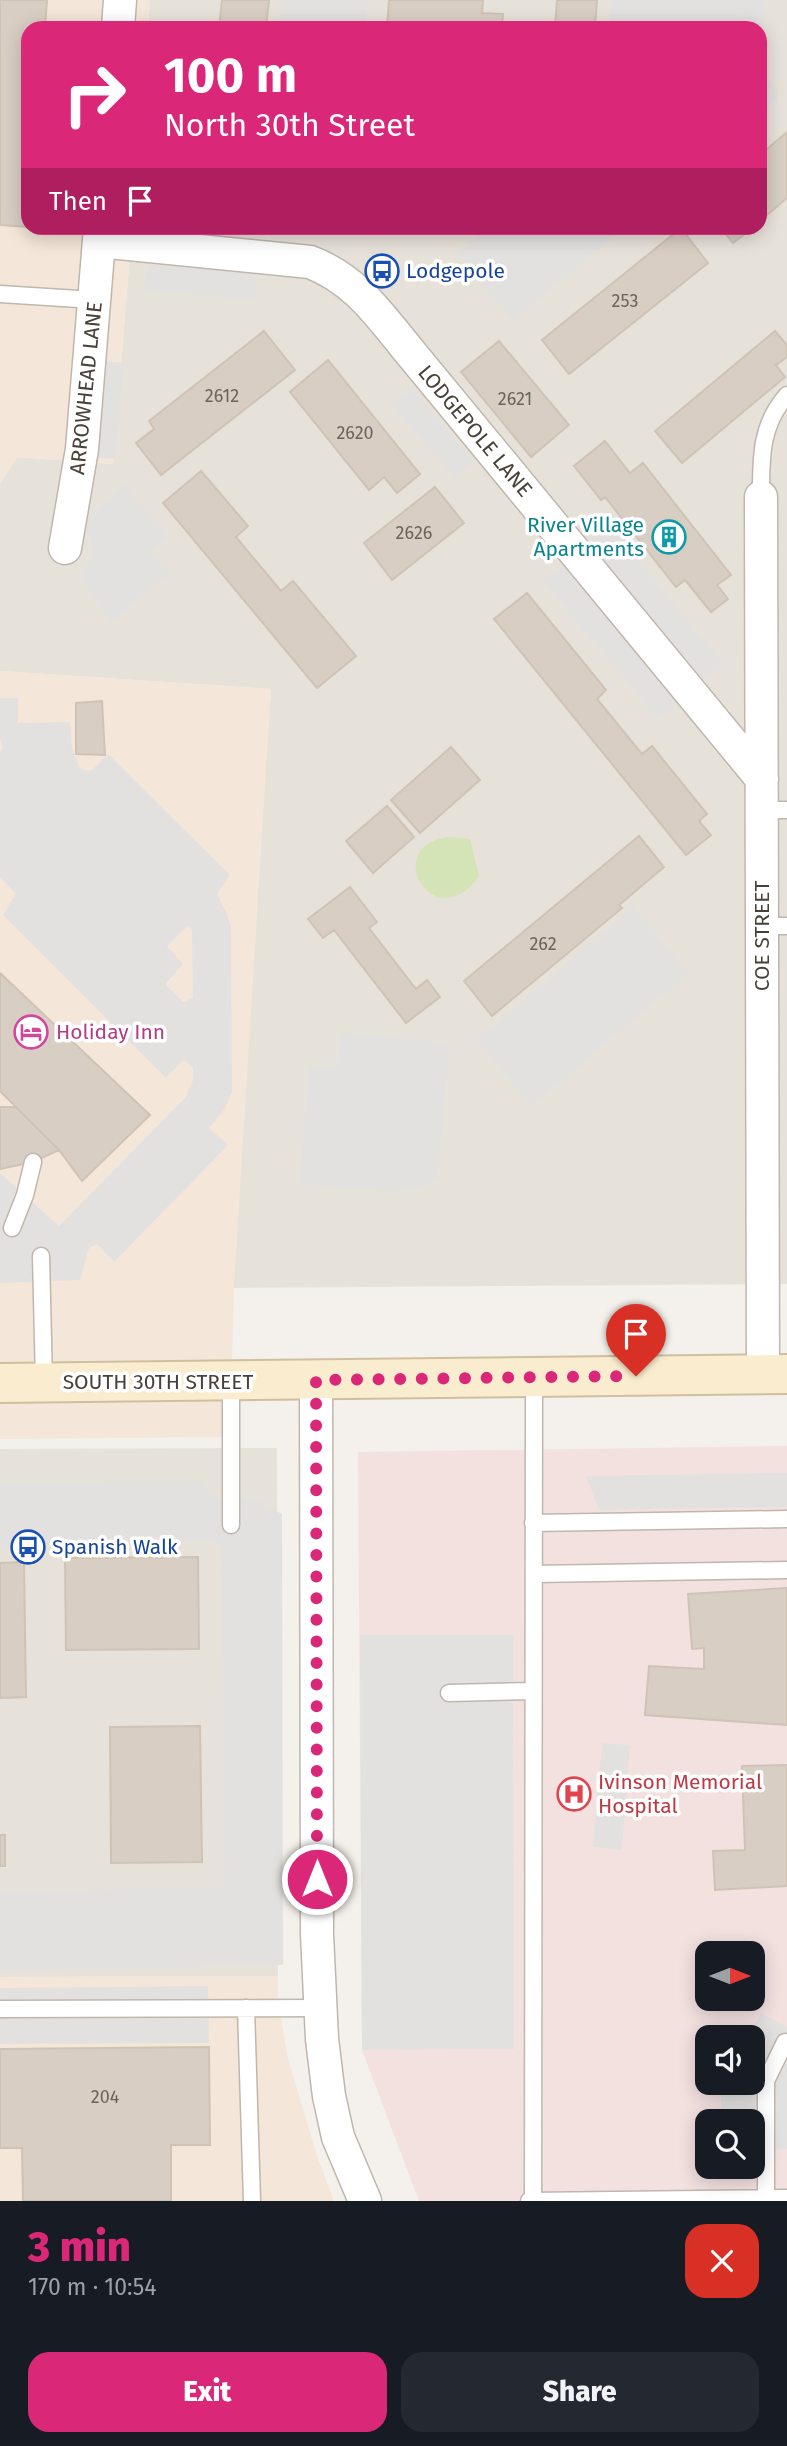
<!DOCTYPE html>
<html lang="en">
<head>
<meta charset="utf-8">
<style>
  :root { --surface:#171b24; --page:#242831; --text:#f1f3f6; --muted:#9ea1a6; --accent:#db2777 }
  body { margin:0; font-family:"Fira Sans",sans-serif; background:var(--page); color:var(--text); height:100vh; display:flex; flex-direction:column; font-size:26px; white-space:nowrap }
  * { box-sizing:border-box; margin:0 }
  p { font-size:23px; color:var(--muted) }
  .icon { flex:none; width:38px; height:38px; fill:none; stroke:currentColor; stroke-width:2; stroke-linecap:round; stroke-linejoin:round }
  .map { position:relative; height:2201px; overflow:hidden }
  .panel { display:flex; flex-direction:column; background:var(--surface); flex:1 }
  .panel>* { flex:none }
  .guide { position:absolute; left:21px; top:21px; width:746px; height:214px; border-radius:21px; box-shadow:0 4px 18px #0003; background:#db2777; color:#fff; overflow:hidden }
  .needle { width:46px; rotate:90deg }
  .buttons { position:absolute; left:695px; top:1941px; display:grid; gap:14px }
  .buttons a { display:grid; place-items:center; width:70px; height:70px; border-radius:14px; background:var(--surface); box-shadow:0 4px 18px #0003; font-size:35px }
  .pin { position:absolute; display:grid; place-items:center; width:60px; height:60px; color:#fff; margin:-72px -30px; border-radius:50% 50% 50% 0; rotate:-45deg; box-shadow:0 0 7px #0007 }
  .pin .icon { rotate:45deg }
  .me { position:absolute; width:77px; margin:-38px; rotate:0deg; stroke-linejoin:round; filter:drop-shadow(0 0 5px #0008) }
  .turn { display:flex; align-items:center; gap:24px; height:147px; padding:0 28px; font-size:32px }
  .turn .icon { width:91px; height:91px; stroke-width:2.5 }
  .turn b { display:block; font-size:49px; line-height:60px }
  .then { display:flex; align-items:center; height:66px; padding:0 28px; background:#0003; gap:14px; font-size:26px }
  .round { display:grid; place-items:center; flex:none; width:74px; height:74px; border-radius:21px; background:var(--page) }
  .summary { display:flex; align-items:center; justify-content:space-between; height:119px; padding:0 28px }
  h1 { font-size:42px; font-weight:800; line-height:52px; color:var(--accent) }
  .cta { display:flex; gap:14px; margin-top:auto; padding:14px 28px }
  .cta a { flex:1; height:80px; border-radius:21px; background:var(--accent); color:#fff; font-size:28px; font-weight:800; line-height:80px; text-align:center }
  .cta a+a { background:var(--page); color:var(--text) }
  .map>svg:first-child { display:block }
  .residential { fill:#e7e2d9 }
  .commercial { fill:#f4e6d8 }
  .medical { fill:#f3e1e0; fill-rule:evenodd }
  .green { fill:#d4e4b7 }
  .parking { fill:#e3e1df; fill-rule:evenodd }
  .building { fill:#d8cec4; stroke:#cfc3b5; stroke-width:2 }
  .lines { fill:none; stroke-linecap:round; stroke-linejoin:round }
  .service-casing { stroke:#bfb7ae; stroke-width:19 }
  .minor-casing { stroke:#bfb7ae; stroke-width:35 }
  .secondary-casing { stroke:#d0bf9e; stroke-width:42 }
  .service { stroke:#fff; stroke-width:16 }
  .minor { stroke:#fff; stroke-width:32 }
  .secondary { stroke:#faecce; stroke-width:38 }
  .route { stroke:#db2777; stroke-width:12; stroke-dasharray:0 21.6 }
  .labels { text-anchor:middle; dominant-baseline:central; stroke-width:7; stroke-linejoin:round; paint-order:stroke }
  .number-label { font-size:18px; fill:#6c645c }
  .transit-label { font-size:21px; fill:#164399; stroke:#fff; text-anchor:start }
  .street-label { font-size:21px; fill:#484139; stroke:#fff }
  .culture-label { font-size:21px; fill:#0d838f; stroke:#fff; text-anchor:end }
  .hotel-label { font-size:21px; fill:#b23c85; stroke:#fff; text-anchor:start }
  .health-label { font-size:21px; fill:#be3a42; stroke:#fff; text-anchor:start }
</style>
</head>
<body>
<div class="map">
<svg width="787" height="2201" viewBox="0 0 787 2201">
  <rect width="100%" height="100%" fill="#f4f0eb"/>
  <path class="residential" d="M150,0H787V1284L230,1288L271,689L0,671V483L17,457L113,464L132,228H760V28H148Z
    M277,1448L278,1976L0,1977V1449Z"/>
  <path class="commercial" d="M0,0H150L148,28H28V228H132L113,464L17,457L0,483Z
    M0,671L271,689L234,1286L230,1437L0,1439Z
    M278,1976V2000L287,2055L316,2153L334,2201H0V1977Z"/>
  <path class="medical" d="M787,1446V2201H419L362,2050L358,1452ZM707,1953H752V1998H707ZM707,2037H752V2082H707ZM707,2121H752V2166H707Z"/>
  <path class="green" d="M447,837L470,839L479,876C436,939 379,848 447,837Z"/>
  <path class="parking" d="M281,0H368L365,28H278Z
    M612,0H766L761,70L763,76L781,95L760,114V28H609Z
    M488,228H623L514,321L455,254Z
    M146,265L257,273L255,300L144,291Z
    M100,361L124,363L116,459L92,457Z
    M411,388L474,462L455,479L391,405Z
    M124,484L168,535L151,553L169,574L111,623L80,578L90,560L91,546L89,534L82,523Z
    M610,526L724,664L658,720L543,581Z
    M0,698H18V723L70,722L72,749L80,768L88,771L92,770L108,754L230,875L217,894L227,914L231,928L232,1092L224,1110L209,1128L228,1145L114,1262L97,1244L89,1248L80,1280L0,1283V1173L59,1226L185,1098L193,1080V1068L186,1061H182L166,1078L3,915L16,894L0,877V753L3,747L0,739ZM189,926L192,930L193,998L183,1002L167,986V982L183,964L167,946L186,927Z
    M633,906L689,973L532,1107L476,1040Z
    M340,1032L450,1043L438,1178L422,1188L395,1192L299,1184L309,1067H334L338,1059Z
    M787,1473V1507L599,1510L586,1476Z
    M201,1480L214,1499L253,1498L282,1514L283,1965L0,1971V1891L225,1887L221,1548L212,1541L0,1545V1483Z
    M360,1635H513L514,2049L362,2050Z
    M602,1743L630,1745L622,1850L593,1847Z
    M208,1986L209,2043L0,2044V1988Z
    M761,2013L787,2027V2149L753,2152L752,2121H722L720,2083L752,2082V2037H747Z"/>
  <path class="building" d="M0,0H47L45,28H28V227L0,225Z
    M222,0H269L266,28H219Z
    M389,0H483L482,13L503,14L502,28H387Z
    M557,0H597L595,28H555Z
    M787,132V198L760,221V155Z
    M681,228L708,263L569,374L542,340Z
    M721,228H752L733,243Z
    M264,331L295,370L161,475L136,443L154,429L149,421Z
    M775,331L787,345V357L776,365L785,377L682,463L655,431Z
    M499,341L569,425L531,457L461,372Z
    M328,360L420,474L397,493L384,477L369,490L290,392Z
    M605,441L630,473L643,463L731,575L717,585L728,599L711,612L685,580L676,587L605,497L601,500L574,466Z
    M201,471L248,526L236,537L281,591L293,581L356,656L317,688L163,503Z
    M435,487L464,523L392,580L364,543Z
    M527,593L606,690L597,699L642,754L652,746L707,814L699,821L711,835L686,855L494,619Z
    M102,701L105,755L76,754V703Z
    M451,747L480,780L420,833L391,800Z
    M387,806L414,837L373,873L346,841Z
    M639,836L664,867L619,905L622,908L492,1016L464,981Z
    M350,887L377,922L369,928L416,989L427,980L440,997L406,1023L334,930L323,938L308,919Z
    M0,973L150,1115L82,1181L59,1150L0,1091Z
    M0,1107H16L59,1150L33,1162L0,1169Z
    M198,1557L199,1649L66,1650L65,1558Z
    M24,1562L26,1697L0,1698V1563Z
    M787,1588V1725L645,1715L649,1666L704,1669V1648L692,1649L688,1594Z
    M200,1726L202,1862L111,1863L110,1727Z
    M787,1765V1886L715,1890L713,1851L745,1850L742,1766Z
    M0,1835H5V1866H0Z
    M209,2047L210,2145H171V2201H23L22,2148H0V2049Z"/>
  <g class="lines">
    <defs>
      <path id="service" d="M0,294L94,300
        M761,497C761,459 760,425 787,395
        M762,810H787
        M763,926H787
        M12,1228L25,1195L33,1162
        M41,1256L44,1382
        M533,1523L787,1519
        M231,1525V1381
        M534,1574L787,1570
        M449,1693L533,1691
        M246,2008L252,2201
        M0,2009L321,2008
        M766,2198V2081L785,2042
        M533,2200L534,1377
        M529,2201L787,2198"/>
      <path id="minor" d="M118,28L120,0
        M99,241L310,262C358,280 382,319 414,357L762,779
        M761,497L763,1374
        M65,548L82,449L100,228
        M316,1380L317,1934L322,2039L329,2096L338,2137L365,2201"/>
      <path id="secondary" d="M0,1383L787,1374"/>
    </defs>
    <use href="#service" class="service-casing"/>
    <use href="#minor" class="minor-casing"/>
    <use href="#secondary" class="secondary-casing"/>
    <use href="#service" class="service"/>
    <use href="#minor" class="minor"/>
    <use href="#secondary" class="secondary"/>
  </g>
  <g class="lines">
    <path class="route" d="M317,1879L316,1380L636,1376"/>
  </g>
  <defs>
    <symbol id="bus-ring" viewBox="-11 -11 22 22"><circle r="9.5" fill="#fff" stroke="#1a4fb4" stroke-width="1.5"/><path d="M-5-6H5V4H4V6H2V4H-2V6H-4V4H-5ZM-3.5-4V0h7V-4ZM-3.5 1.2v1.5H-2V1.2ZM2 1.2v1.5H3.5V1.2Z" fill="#1a4fb4"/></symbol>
    <symbol id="building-ring" viewBox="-11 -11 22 22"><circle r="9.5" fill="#fff" stroke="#0f9aa8" stroke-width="1.5"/><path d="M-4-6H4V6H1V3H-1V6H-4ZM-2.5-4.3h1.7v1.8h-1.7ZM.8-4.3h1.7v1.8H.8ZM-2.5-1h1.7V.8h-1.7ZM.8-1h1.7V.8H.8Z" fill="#0f9aa8"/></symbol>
    <symbol id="hotel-ring" viewBox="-11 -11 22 22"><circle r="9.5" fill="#fff" stroke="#d1479c" stroke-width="1.5"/><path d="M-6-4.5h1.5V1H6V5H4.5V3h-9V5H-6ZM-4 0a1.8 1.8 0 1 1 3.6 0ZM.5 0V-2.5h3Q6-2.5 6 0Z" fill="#d1479c"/></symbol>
    <symbol id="hospital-ring" viewBox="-11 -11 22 22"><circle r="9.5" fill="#fff" stroke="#e0444e" stroke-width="1.5"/><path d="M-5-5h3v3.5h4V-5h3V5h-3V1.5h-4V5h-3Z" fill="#e0444e"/></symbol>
  </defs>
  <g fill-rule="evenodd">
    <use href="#bus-ring" x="363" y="252" width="38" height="38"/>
    <use href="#building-ring" x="650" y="518" width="38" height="38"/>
    <use href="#hotel-ring" x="12" y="1013" width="38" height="38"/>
    <use href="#bus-ring" x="9" y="1528" width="38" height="38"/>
    <use href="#hospital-ring" x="555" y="1775" width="38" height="38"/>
  </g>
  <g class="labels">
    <g class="number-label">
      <text x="625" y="301">253</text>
      <text x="222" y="396">2612</text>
      <text x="515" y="399">2621</text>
      <text x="355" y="433">2620</text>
      <text x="414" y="533">2626</text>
      <text x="543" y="944">262</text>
      <text x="105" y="2097">204</text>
    </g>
    <g class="transit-label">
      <text x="406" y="271">Lodgepole</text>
      <text x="52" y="1547">Spanish Walk</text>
    </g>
    <g class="street-label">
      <text transform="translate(86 388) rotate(-84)">ARROWHEAD LANE</text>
      <text transform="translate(475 431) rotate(50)">LODGEPOLE LANE</text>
      <text transform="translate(762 936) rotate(-90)">COE STREET</text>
      <text x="158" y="1382">SOUTH 30TH STREET</text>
    </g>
    <g class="culture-label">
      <text x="644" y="525">River Village<tspan x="644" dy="24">Apartments</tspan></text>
    </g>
    <g class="hotel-label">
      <text x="56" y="1032">Holiday Inn</text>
    </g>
    <g class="health-label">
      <text x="598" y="1782">Ivinson Memorial<tspan x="598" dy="24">Hospital</tspan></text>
    </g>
  </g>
</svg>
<div class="buttons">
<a><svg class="needle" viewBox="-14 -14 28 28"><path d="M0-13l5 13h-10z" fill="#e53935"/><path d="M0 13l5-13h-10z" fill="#9ea1a6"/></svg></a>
<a><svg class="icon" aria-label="sound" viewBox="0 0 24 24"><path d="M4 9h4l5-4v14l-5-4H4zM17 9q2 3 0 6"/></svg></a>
<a><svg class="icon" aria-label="search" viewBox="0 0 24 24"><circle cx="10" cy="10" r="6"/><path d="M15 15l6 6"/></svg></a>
</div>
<div class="pin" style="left:636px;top:1376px;background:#d93025"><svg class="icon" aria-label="arrive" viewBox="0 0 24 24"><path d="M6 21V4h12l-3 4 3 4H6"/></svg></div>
<svg class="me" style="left:317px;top:1879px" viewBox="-20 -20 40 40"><circle r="17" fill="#db2777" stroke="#fff" stroke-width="3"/><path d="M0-11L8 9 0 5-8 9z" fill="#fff"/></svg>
<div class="guide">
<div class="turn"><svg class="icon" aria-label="right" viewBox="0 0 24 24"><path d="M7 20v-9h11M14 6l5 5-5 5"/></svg><div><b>100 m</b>North 30th Street</div></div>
<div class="then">Then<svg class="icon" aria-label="arrive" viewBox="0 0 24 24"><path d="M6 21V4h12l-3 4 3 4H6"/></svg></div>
</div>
</div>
<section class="panel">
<div class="summary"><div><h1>3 min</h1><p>170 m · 10:54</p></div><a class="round" style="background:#d93025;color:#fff"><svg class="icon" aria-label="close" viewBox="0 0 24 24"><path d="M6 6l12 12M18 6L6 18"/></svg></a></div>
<div class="cta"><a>Exit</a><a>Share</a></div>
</section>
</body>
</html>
